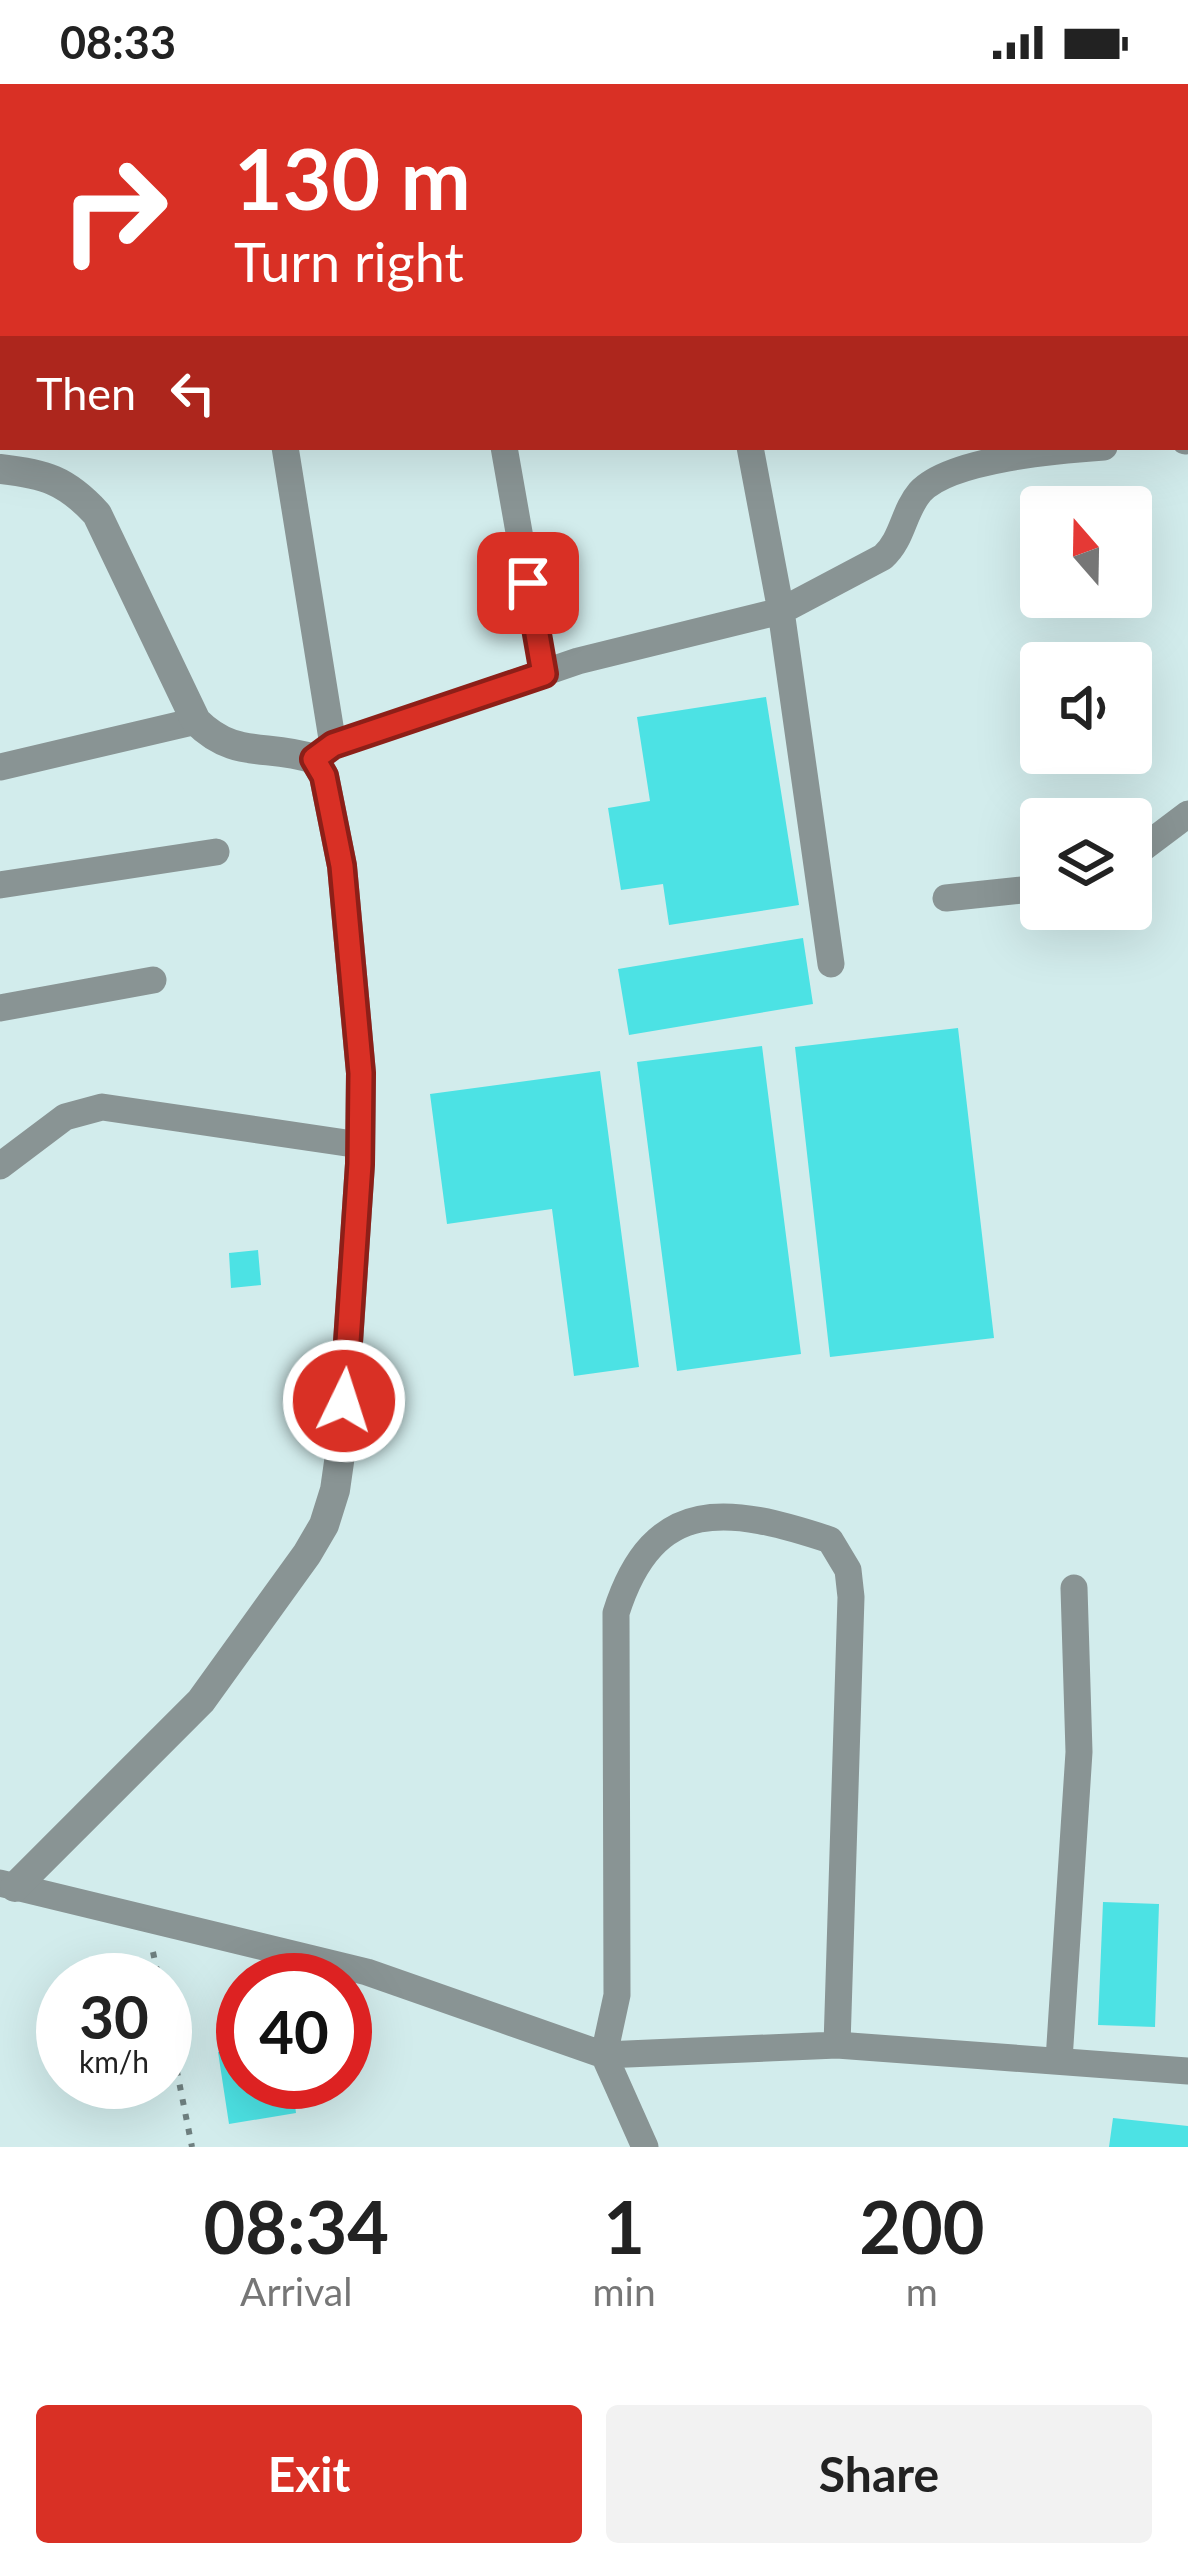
<!DOCTYPE html>
<html lang="en">
<head>
<meta charset="utf-8">
<style>
  :root { --surface:#fff; --page:#f2f2f2; --text:#222; --muted:#767676; --accent:#d93025 }
  body { margin:0; font-family:Lato,sans-serif; background:var(--page); color:var(--text); height:100vh; display:flex; flex-direction:column; font-size:45px; white-space:nowrap }
  * { box-sizing:border-box; margin:0 }
  p { font-size:39px; color:var(--muted) }
  .icon { flex:none; width:66px; height:66px; fill:none; stroke:currentColor; stroke-width:2; stroke-linecap:round; stroke-linejoin:round }
  .map { position:relative; height:2063px; overflow:hidden }
  .panel { display:flex; flex-direction:column; background:var(--surface); flex:1 }
  .panel>* { flex:none }
  .top-card { position:absolute; left:0px; top:0px; width:1188px; height:366px; box-shadow:0 12px 48px #0002; background:#d93025; color:#fff; overflow:hidden }
  .needle { width:78px; rotate:340deg }
  .fabs { position:absolute; left:1020px; top:402px; display:grid; gap:24px }
  .fabs a { display:grid; place-items:center; width:132px; height:132px; border-radius:12px; background:var(--surface); box-shadow:0 12px 48px #0002; font-size:60px }
  .speed { position:absolute; left:36px; top:1869px; display:flex; gap:24px; font-size:60px; font-weight:700; text-align:center }
  .speed>* { display:grid; place-content:center; width:156px; height:156px; border-radius:50%; background:var(--surface); box-shadow:0 12px 48px #0002; line-height:1 }
  .speed small { font-size:30px; font-weight:400 }
  .speed .limit { border:18px solid #d22; background:#fff; color:#111 }
  .pin { position:absolute; display:grid; place-items:center; width:102px; height:102px; color:#fff; margin:-51px; border-radius:24px; box-shadow:0 6px 18px #0006 }
  .me { position:absolute; width:132px; margin:-66px; rotate:4deg; stroke-linejoin:round; filter:drop-shadow(0 0 9px #0008) }
  .turn { display:flex; align-items:center; gap:42px; height:252px; padding:0 36px; font-size:54px }
  .turn .icon { width:156px; height:156px; stroke-width:2.5 }
  .turn b { display:block; font-size:84px; line-height:102px }
  .then { display:flex; align-items:center; height:114px; padding:0 36px; background:#0003; gap:24px; font-size:45px }
  .eta { display:flex; justify-content:space-evenly; align-items:center; height:204px; text-align:center }
  .eta b { font-size:72px; font-weight:700; line-height:84px }
  .action { display:flex; gap:24px; margin-top:auto; padding:24px 36px }
  .action a { flex:1; height:138px; border-radius:12px; background:var(--accent); color:#fff; font-size:48px; font-weight:700; line-height:138px; text-align:center }
  .action a+a { background:var(--page); color:var(--text) }
  .status { display:flex; justify-content:space-between; align-items:center; height:84px; padding:0 60px; background:var(--surface); direction:ltr }
  .status svg { height:33px; fill:currentColor }
  .map>svg:first-child { display:block }
  .building { fill:#4ce2e4 }
  .lines { fill:none; stroke-linecap:round; stroke-linejoin:round }
  .path { stroke:#6f8080; stroke-width:6; stroke-dasharray:6 9; stroke-linecap:butt }
  .minor { stroke:#899494; stroke-width:27 }
  .tertiary { stroke:#899494; stroke-width:30 }
  .route-casing { stroke:#8d1f18; stroke-width:30 }
  .route { stroke:#d93025; stroke-width:21 }
</style>
</head>
<body>
<div class="status"><b>08:33</b><svg viewBox="0 0 49 12"><path d="M0 12V9h3v3zM5 12V6h3v6zM10 12V3h3v9zM15 12V0h3v12zM26 1h20v11H26zM47 4h2v5h-2z"/></svg></div>
<div class="map">
<svg width="1188" height="2063" viewBox="0 0 1188 2063">
  <rect width="100%" height="100%" fill="#d2ecec"/>
  <path class="building" d="M766,613L799,821L669,841L663,800L621,806L608,724L650,717L637,633Z
    M803,854L813,920L629,951L618,885Z
    M958,944L994,1254L830,1273L795,963Z
    M762,962L801,1270L677,1287L637,978Z
    M600,987L639,1283L574,1292L552,1125L447,1140L430,1010Z
    M258,1166L261,1201L231,1204L229,1169Z
    M1103,1818L1159,1820L1155,1943L1098,1941Z
    M243,1965V1998H292L296,2029L229,2040L218,1968Z
    M1113,2034L1188,2042V2063H1109Z"/>
  <g class="lines">
    <path class="path" d="M153,1868L159,1896
      M165,1927L192,2063"/>
    <path class="minor" d="M669,0L670,3
      M285,3L286,0
      M1185,57L1188,56
      M1185,357L1188,356
      M285,363L333,661
      M504,363L544,590
      M750,363L781,527L831,880
      M314,675L333,661L578,577L781,527L883,473C903,455 903,428 920,408C950,375 1060,366 1104,363
      M0,683L196,637
      M1131,773L1188,730
      M0,801L216,768
      M946,814L1041,804
      M0,924L153,896
      M0,1082L65,1033L102,1023L360,1061
      M0,1799L367,1888L604,1971L645,2063
      M837,1961L851,1513L848,1486L830,1456C730,1423 654,1409 616,1529L617,1911L604,1971L837,1961L1188,1987
      M1059,1976L1079,1668L1074,1504"/>
    <path class="tertiary" d="M0,385C45,390 66,396 97,430L196,637C235,676 266,659 314,675L324,692L342,782L361,989L360,1080L341,1364L335,1406L324,1441L307,1470L201,1617L15,1803"/>
  </g>
  <g class="lines">
    <defs>
      <path id="route" d="M344,1317L360,1080L361,989L342,782L324,692L314,675L333,661L544,590L528,499"/>
    </defs>
    <use href="#route" class="route-casing"/>
    <use href="#route" class="route"/>
  </g>
</svg>
<div class="fabs">
<a><svg class="needle" viewBox="-14 -14 28 28"><path d="M0-13l5 13h-10z" fill="#e53935"/><path d="M0 13l5-13h-10z" fill="#767676"/></svg></a>
<a><svg class="icon" aria-label="sound" viewBox="0 0 24 24"><path d="M4 9h4l5-4v14l-5-4H4zM17 9q2 3 0 6"/></svg></a>
<a><svg class="icon" aria-label="layers" viewBox="0 0 24 24"><path d="M12 4l9 5-9 5-9-5zM3 14l9 5 9-5"/></svg></a>
</div>
<div class="speed"><div>30<small>km/h</small></div><div class="limit">40</div></div>
<div class="pin" style="left:528px;top:499px;background:#d93025"><svg class="icon" aria-label="arrive" viewBox="0 0 24 24"><path d="M6 21V4h12l-3 4 3 4H6"/></svg></div>
<svg class="me" style="left:344px;top:1317px" viewBox="-20 -20 40 40"><circle r="17" fill="#d93025" stroke="#fff" stroke-width="3"/><path d="M0-11L8 9 0 5-8 9z" fill="#fff"/></svg>
<div class="top-card">
<div class="turn"><svg class="icon" aria-label="right" viewBox="0 0 24 24"><path d="M7 20v-9h11M14 6l5 5-5 5"/></svg><div><b>130 m</b>Turn right</div></div>
<div class="then">Then<svg class="icon" aria-label="left" viewBox="0 0 24 24"><path d="M17 20v-9H6M10 6l-5 5 5 5"/></svg></div>
</div>
</div>
<section class="panel">
<div class="eta">
<div><b>08:34</b><p>Arrival</p></div>
<div><b>1</b><p>min</p></div>
<div><b>200</b><p>m</p></div>
</div>
<div class="action"><a>Exit</a><a>Share</a></div>
</section>
</body>
</html>
